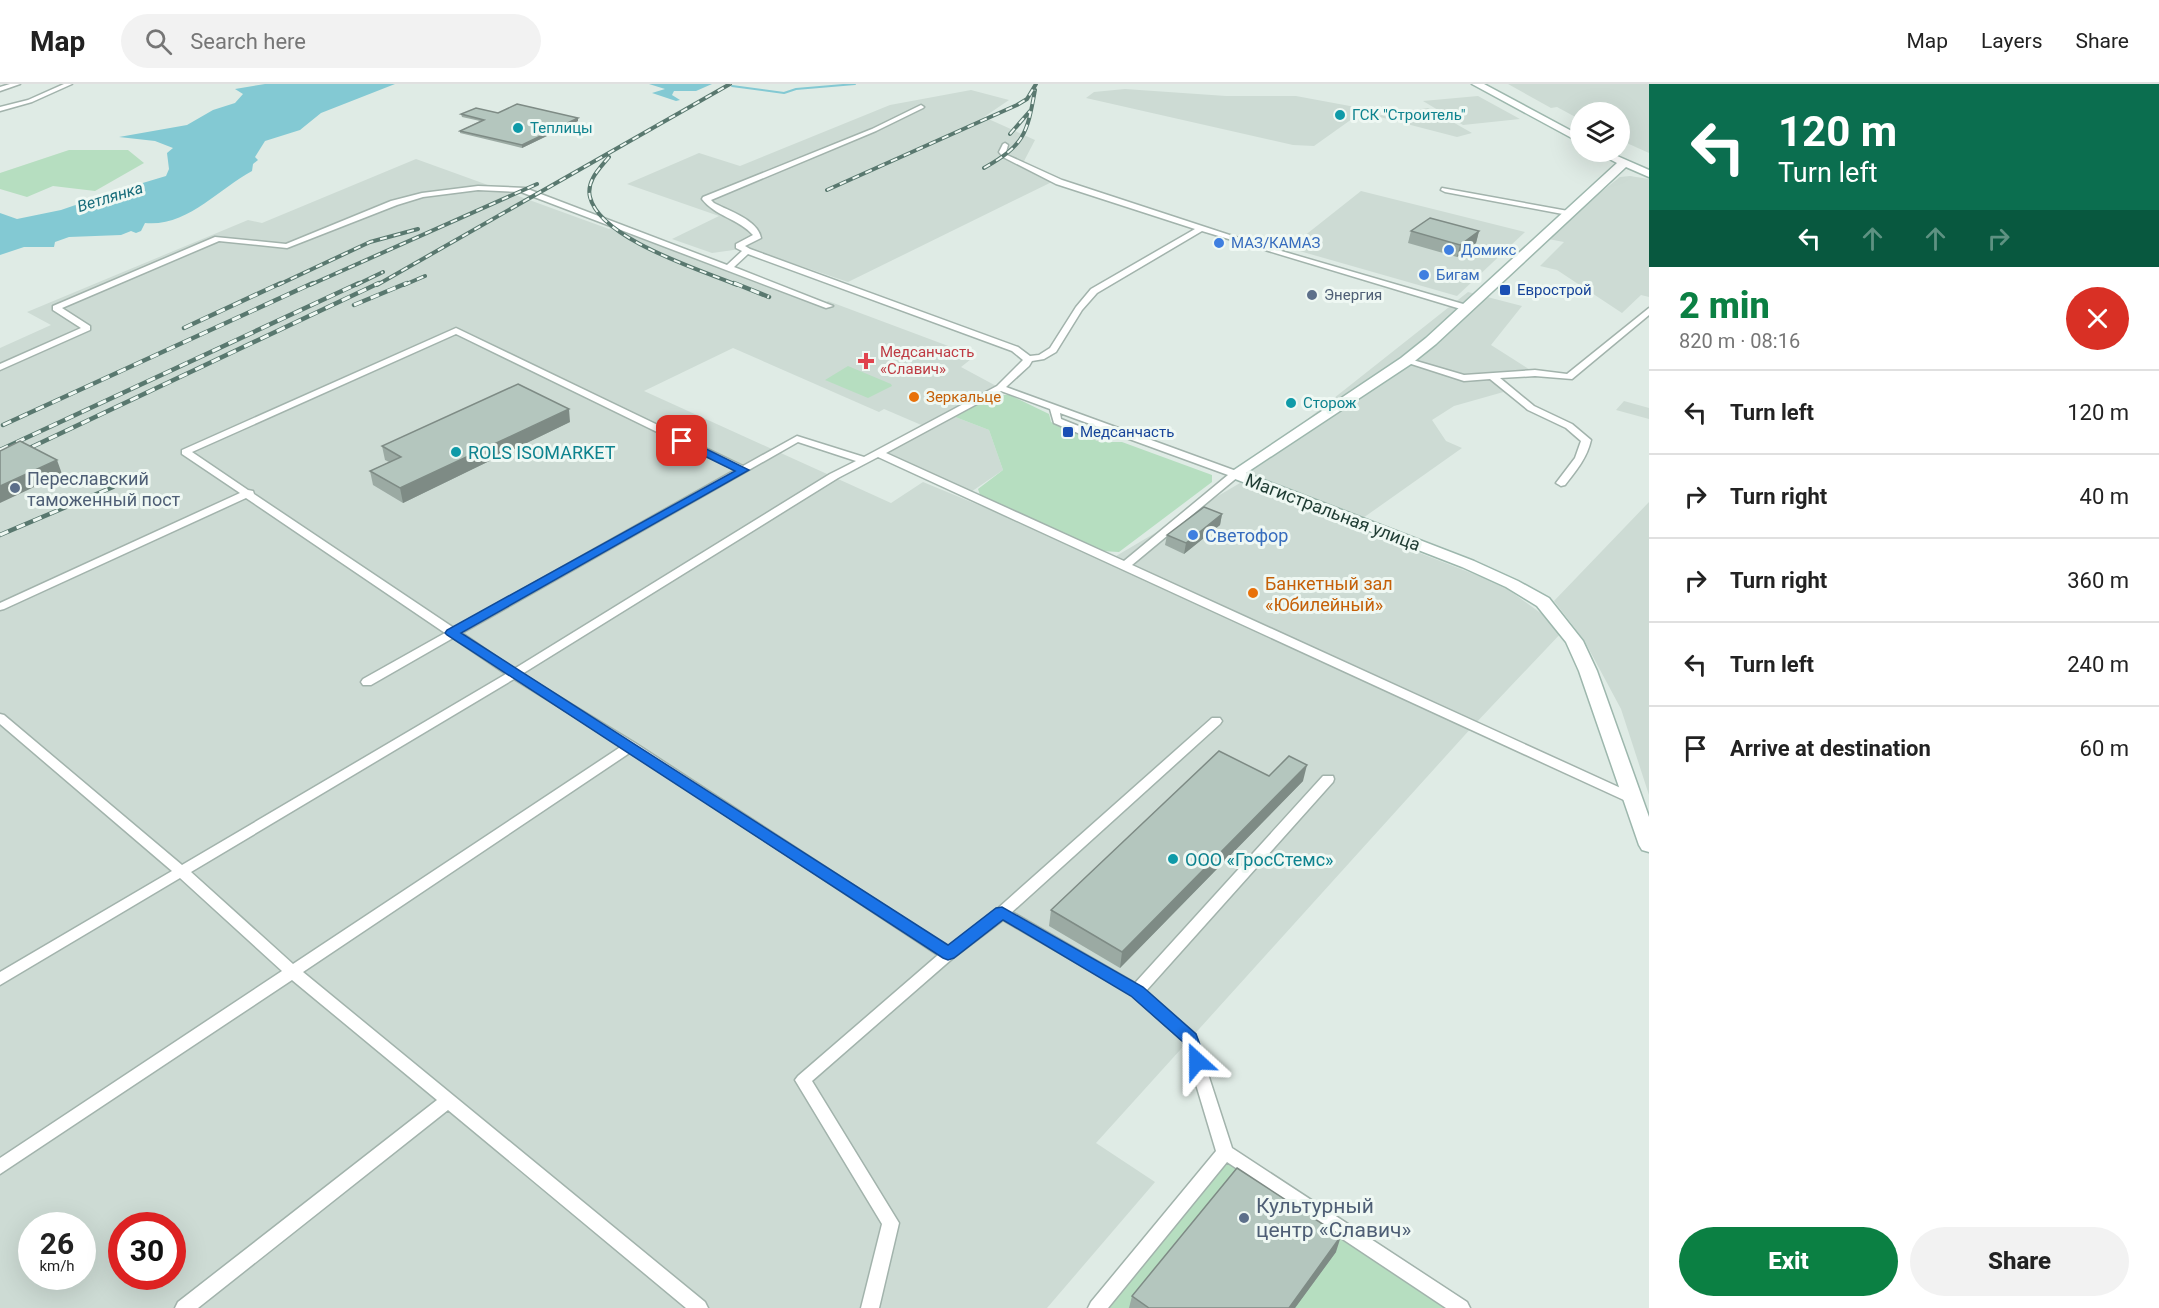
<!DOCTYPE html>
<html lang="en">
<head>
<meta charset="utf-8">
<style>
  :root { --surface:#fff; --page:#f2f2f2; --text:#222; --muted:#767676; --line:#e0e0e0; --accent:#0b8043 }
  body { margin:0; font-family:Roboto,sans-serif; background:var(--page); color:var(--text); height:100vh; display:flex; flex-direction:column; font-size:22px; white-space:nowrap }
  * { box-sizing:border-box; margin:0 }
  p { font-size:20px; color:var(--muted) }
  .icon { flex:none; width:33px; height:33px; fill:none; stroke:currentColor; stroke-width:2; stroke-linecap:round; stroke-linejoin:round }
  .map { position:relative; flex:1; overflow:hidden }
  .panel { display:flex; flex-direction:column; background:var(--surface); width:510px }
  .panel>* { flex:none }
  .guide { background:#0b6e4f; color:#fff; overflow:hidden }
  .buttons { position:absolute; left:1570px; top:18px; display:grid; gap:12px }
  .buttons a { display:grid; place-items:center; width:60px; height:60px; border-radius:50%; background:var(--surface); box-shadow:0 6px 24px #0002; font-size:30px }
  .speed { position:absolute; left:18px; top:1128px; display:flex; gap:12px; font-size:30px; font-weight:700; text-align:center }
  .speed>* { display:grid; place-content:center; width:78px; height:78px; border-radius:50%; background:var(--surface); box-shadow:0 6px 24px #0002; line-height:1 }
  .speed small { font-size:15px; font-weight:400 }
  .speed .limit { border:9px solid #d22; background:#fff; color:#111 }
  .pin { position:absolute; display:grid; place-items:center; width:51px; height:51px; color:#fff; margin:-26px; border-radius:12px; box-shadow:0 3px 9px #0006 }
  .me { position:absolute; width:66px; margin:-33px; rotate:336deg; stroke-linejoin:round; filter:drop-shadow(0 0 4px #0008) }
  .turn { display:flex; align-items:center; gap:21px; height:126px; padding:0 30px; font-size:27px }
  .turn .icon { width:78px; height:78px; stroke-width:2.5 }
  .turn b { display:block; font-size:42px; line-height:51px }
  .lanes { display:flex; align-items:center; height:57px; padding:0 30px; background:#0003; justify-content:center; gap:30px; direction:ltr }
  .lanes .off { opacity:.35 }
  .round { display:grid; place-items:center; flex:none; width:63px; height:63px; border-radius:32px; background:var(--page) }
  .summary { display:flex; align-items:center; justify-content:space-between; height:102px; padding:0 30px }
  h1 { font-size:36px; font-weight:800; line-height:45px; color:var(--accent) }
  .action { display:flex; gap:12px; margin-top:auto; padding:12px 30px }
  .action a { flex:1; height:69px; border-radius:36px; background:var(--accent); color:#fff; font-size:24px; font-weight:800; line-height:69px; text-align:center }
  .action a+a { background:var(--page); color:var(--text) }
  ul { padding:0; list-style:none }
  li { display:flex; align-items:center; gap:18px; height:84px; padding:0 30px; border-top:2px solid var(--line) }
  li div { flex:1 }
  li b { display:block; font-size:22px }
  li em { font-style:normal }
  header { display:flex; align-items:center; gap:36px; box-sizing:border-box; height:84px; padding:0 30px; background:var(--surface); border-bottom:2px solid var(--line) }
  header strong { font-size:28px }
  nav { display:flex; gap:33px; margin-inline-start:auto; font-size:21px }
  .search { width:420px; height:54px; background:var(--page); display:flex; align-items:center; gap:15px; box-sizing:border-box; padding:0 21px; border-radius:33px; color:var(--muted); font-size:22px }
  main { display:flex; flex:1; min-height:0 }
  .map>svg:first-child { display:block }
  .built { fill:#cddbd4; fill-rule:evenodd }
  .green { fill:#b6dec0 }
  .water { fill:#83c9d3 }
  .lines { fill:none; stroke-linecap:round; stroke-linejoin:round }
  .stream { stroke:#83c9d3; stroke-width:2 }
  .street-casing { stroke:#a2b3ac; stroke-width:3 }
  .secondary-casing { stroke:#9db7ad; stroke-width:3 }
  .street { fill:#fff; fill-rule:evenodd }
  .secondary { fill:#fff; fill-rule:evenodd }
  .rail-far1-casing { stroke:#59786f; stroke-width:4 }
  .rail-casing { stroke:#59786f; stroke-width:4.5 }
  .rail-far1 { stroke:#eff8f3; stroke-width:2; stroke-dasharray:7; stroke-linecap:butt }
  .rail { stroke:#eff8f3; stroke-width:3; stroke-dasharray:9; stroke-linecap:butt }
  .wall { fill:#9baaa3 }
  .shaded-wall { fill:#7e8b85 }
  .building { fill:#b4c6be; stroke:#7e8b85; stroke-width:1.5 }
  .route { fill:#1a73e8; stroke:#114b97; stroke-width:1.5 }
  .culture-dot { fill:#0f9aa8; stroke:#eff8f3; stroke-width:2 }
  .shop-dot { fill:#3f7fe0; stroke:#eff8f3; stroke-width:2 }
  .transit-dot { fill:#1a4fb4; stroke:#eff8f3; stroke-width:2 }
  .service-dot { fill:#5c6f8a; stroke:#eff8f3; stroke-width:2 }
  .health-dot { fill:#e0444e; stroke:#eff8f3; stroke-width:2 }
  .food-dot { fill:#e8710a; stroke:#eff8f3; stroke-width:2 }
  .labels { text-anchor:middle; dominant-baseline:central; stroke-width:6; stroke-linejoin:round; paint-order:stroke }
  .far-culture-label { font-size:15px; fill:#0d838f; stroke:#eff8f3; text-anchor:start }
  .far-shop-label { font-size:15px; fill:#366cbe; stroke:#eff8f3; text-anchor:start }
  .far-transit-label { font-size:15px; fill:#164399; stroke:#eff8f3; text-anchor:start }
  .far-service-label { font-size:15px; fill:#4e5e75; stroke:#eff8f3; text-anchor:start }
  .far-health-label { font-size:15px; fill:#be3a42; stroke:#eff8f3; text-anchor:start }
  .far-food-label { font-size:15px; fill:#c56008; stroke:#eff8f3; text-anchor:start }
  .far-water-label { font-size:16px; font-style:italic; fill:#176c7a; stroke:#eff8f3 }
  .culture-label { font-size:18px; fill:#0d838f; stroke:#eff8f3; text-anchor:start }
  .service-label { font-size:18px; fill:#4e5e75; stroke:#eff8f3; text-anchor:start }
  .street-label { font-size:18px; fill:#1f3c33; stroke:#eff8f3 }
  .shop-label { font-size:18px; fill:#366cbe; stroke:#eff8f3; text-anchor:start }
  .food-label { font-size:18px; fill:#c56008; stroke:#eff8f3; text-anchor:start }
  .near-service-label { font-size:21px; fill:#4e5e75; stroke:#eff8f3; text-anchor:start }
</style>
</head>
<body>
<header>
<strong>Map</strong>
<div class="search"><svg class="icon" aria-label="search" viewBox="0 0 24 24"><circle cx="10" cy="10" r="6"/><path d="M15 15l6 6"/></svg>Search here</div>
<nav><a>Map</a><a>Layers</a><a>Share</a></nav>
</header>
<main>
<div class="map">
<svg width="1649" height="1224" viewBox="0 0 1649 1224">
  <rect width="100%" height="100%" fill="#dfebe5"/>
  <path class="built" d="M1508,0H1649V69L1620,56V28H1581V36L1557,23L1551,24Z
    M1125,5L1226,12H1296L1366,25L1314,62L1293,61L1086,14L1094,8Z
    M971,6L1009,16L984,33L1035,56L1023,79L1060,94L848,198L748,164L712,169L672,155L719,132L627,100L699,69L740,82L890,21Z
    M1478,12L1520,35L1463,41L1423,17Z
    M1428,24L1472,49L1457,53L1376,32Z
    M416,75L609,145L615,142L821,221L828,217L975,272L961,283L1000,304L950,331L989,346L1003,386L968,410L879,369L926,343L884,325L879,328L733,264L644,307L891,419L923,398L1010,434L1014,432L1111,475L1240,399L1502,501L1564,546L1473,642L1096,1059L1155,1098L1047,1224H0V264L51,241L27,228L248,136L262,139ZM32,1142H82V1192H32ZM122,1142H172V1192H122Z
    M1630,92L1649,95V213L1641,211L1622,229L1557,186L1540,182L1564,158L1543,154L1620,93Z
    M1361,107L1525,148L1457,212L1289,164Z
    M1468,208L1522,222L1491,261L1535,289L1494,293L1507,307L1454,322L1432,336L1446,357L1462,364L1363,434L1243,386Z
    M1624,317L1649,324V335L1616,326Z
    M1649,418V711L1621,625L1584,556L1554,517Z"/>
  <path class="green" d="M69,66H128L144,79L95,107L53,102L27,113L0,105V89Z
    M848,282L891,300L892,302L868,314L825,296Z
    M994,311H1010L1049,330L1051,338L1100,358H1122L1212,391V398L1119,468L1101,467L980,411L978,405L1003,386L989,346L950,331Z
    M1225,1068L1460,1224H1097Z"/>
  <path class="water" d="M265,0H395L321,29L300,46L265,57L255,73L258,76L253,80L252,87C218,105 188,143 145,139L141,147L136,149L131,147L121,151L69,153L55,158L54,163H24L0,171V129L17,135L61,126L93,115L124,113L132,110L126,104L166,92L169,85L167,69L173,64L155,57L119,53L187,41L213,26L235,19L243,10L235,5Z
    M649,0H712L696,7H674L672,11L680,16L676,17L652,9L665,5Z"/>
  <g class="lines">
    <path class="stream" d="M732,2L784,9L796,5L855,0"/>
    <defs>
      <path id="street" d="M10,0H20L0,7V3Z
        M64,0H72L32,18L0,27V23L28,16Z
        M921,21L924,23L923,24L876,47L711,116L714,119C729,127 758,136 761,154L745,162L750,165L1018,263L1030,272L1039,271L1050,264L1076,223L1091,205L1195,145L1056,100L1003,73L999,68L1003,60L1005,59L1008,61L1006,68L1007,71L1062,96L1254,159L1470,222V226H1464L1202,147L1097,209L1082,226L1056,268L1044,275L1032,277L1029,282L1006,303L1239,388V392L1132,481L1636,711L1637,714L1636,717H1626L878,373L838,394L522,590L635,659L948,863L997,825L1212,634H1220L1222,637L1220,640L1012,828L1135,899L1323,692H1333L1334,695L1333,698L1146,907L1195,950L1232,1064L1467,1218L1470,1224H1446L1227,1078L1108,1224H1088L1091,1218L1216,1067L1183,957L1132,911L1003,836L953,874L812,997L899,1139L879,1224H861L882,1140L795,996L798,992L938,871L631,668L303,888L705,1218L708,1224H686L448,1026L198,1224H175L178,1218L437,1016L292,896L0,1090V1074L282,887L180,794L0,901V888L172,787L0,640V630L4,631L182,781L506,590L453,554L371,601H363L361,598L363,595L445,549L246,414L4,525L0,526V519L240,409L182,370V366L456,244L743,382L797,352L864,373L997,302L1023,276L1012,267L748,170L734,183L833,222L826,224L521,108L478,106L423,113L397,121L287,164L219,157L62,224L90,242V246L0,286V280L81,244L53,226V222L215,153L286,160L391,117L422,109L478,102L525,104L727,181L742,167L736,164V160L753,151C739,135 715,132 702,115L703,113L872,45ZM456,250L735,386L454,544L254,410L253,407L248,406L192,368ZM1001,307L1050,325L1054,339C1074,347 1100,362 1121,352L1228,391L1124,477L886,369ZM1060,329L1112,348L1096,349L1061,335ZM798,358L856,377L830,390L514,585L462,549ZM514,595L622,662L293,880L191,788Z
        M1442,104L1568,127L1572,129L1568,131L1445,108L1441,106Z
        M1649,224V231L1572,295L1535,292L1500,294L1534,322L1572,340L1591,356C1587,374 1576,387 1565,401L1561,402L1556,399L1575,374L1581,357L1566,344L1528,326L1490,295L1464,297L1402,277L1406,274L1464,291L1535,286L1567,290Z"/>
      <path id="secondary" d="M1472,0H1484L1581,52V59Z
        M1596,68H1608L1649,86V93L1626,83L1436,260L1411,280L1246,389L1474,477L1518,497L1549,514L1583,557L1597,587L1649,733V768L1642,766L1639,761L1579,587L1566,558L1537,522L1506,503L1462,483L1230,393L1228,390L1401,274L1426,254L1617,79Z"/>
    </defs>
    <use href="#street" class="street-casing"/>
    <use href="#secondary" class="secondary-casing"/>
    <use href="#street" class="street"/>
    <use href="#secondary" class="secondary"/>
    <defs>
      <path id="rail-far1" d="M1010,50L1030,27
        M609,73C600,84 586,97 590,113C600,155 701,186 737,201
        M984,84C1024,61 1027,51 1035,6
        M827,106L1017,21L1027,15L1036,0
        M278,201L370,158L418,145
        M310,201L537,100
        M356,201L383,188
        M377,201L730,0
        M404,201L425,192"/>
      <path id="rail" d="M734,199L769,213
        M354,221L407,199
        M184,244L281,199
        M3,341L313,199
        M0,366L359,199
        M0,378L379,199
        M0,451L113,403"/>
    </defs>
    <use href="#rail-far1" class="rail-far1-casing"/>
    <use href="#rail" class="rail-casing"/>
    <use href="#rail-far1" class="rail-far1"/>
    <use href="#rail" class="rail"/>
  </g>
  <path class="wall" d="M498,29L578,37L522,64L460,49V47L480,37L462,33L461,30Z
    M1411,147H1479L1476,159L1457,173L1408,159Z
    M570,338L403,419L373,401L370,387L389,378L385,376L382,362Z
    M1222,430L1220,441L1184,470L1165,461L1167,451Z
    M1269,692L1303,697L1120,884L1049,842L1051,826Z
    M1336,1168L1295,1224H1129L1132,1212Z"/>
  <path class="shaded-wall" d="M578,34V37L522,64V61Z
    M1479,147L1476,159L1457,173L1460,161Z
    M569,325L570,338L403,419L400,404Z
    M57,376L62,390L0,419V402Z
    M1222,430L1220,441L1184,470L1186,459Z
    M1307,681L1303,697L1120,884L1122,868Z
    M1341,1152L1336,1168L1295,1224H1289Z"/>
  <path class="building" d="M517,20L578,34L522,61L460,47L484,36L461,30L476,24L498,29Z
    M1430,134L1479,147L1460,161L1411,147Z
    M518,300L569,325L400,404L370,387L401,373L382,362Z
    M20,357L57,376L0,402V367Z
    M1204,423L1222,430L1186,459L1167,451Z
    M1219,667L1269,692L1289,672L1307,681L1122,868L1051,826Z
    M1237,1084L1341,1152L1289,1224H1149L1132,1212Z"/>
  <path class="route" d="M682,353L749,386L461,549L948,861L996,824L1002,823L1143,903L1196,950L1206,977L1203,982L1197,984L1191,982L1183,958L1131,912L1003,836L954,874L948,876L943,874L447,551L445,549L447,546L735,387L678,359V354Z"/>
  <g class="culture-dot">
    <circle cx="1340" cy="31" r="6"/>
    <circle cx="518" cy="44" r="6"/>
    <circle cx="1291" cy="319" r="6"/>
    <circle cx="456" cy="368" r="6"/>
    <circle cx="1173" cy="775" r="6"/>
  </g>
  <g class="shop-dot">
    <circle cx="1219" cy="159" r="6"/>
    <circle cx="1449" cy="166" r="6"/>
    <circle cx="1424" cy="191" r="6"/>
    <circle cx="1193" cy="451" r="6"/>
  </g>
  <g class="transit-dot">
    <rect x="1499" y="200" width="12" height="12" rx="3"/>
    <rect x="1062" y="342" width="12" height="12" rx="3"/>
  </g>
  <g class="service-dot">
    <circle cx="1312" cy="211" r="6"/>
    <circle cx="15" cy="404" r="6"/>
    <circle cx="1244" cy="1134" r="6"/>
  </g>
  <path class="health-dot" d="M863 268h6v6h6v6h-6v6h-6v-6h-6v-6h6z"/>
  <g class="food-dot">
    <circle cx="914" cy="313" r="6"/>
    <circle cx="1253" cy="509" r="6"/>
  </g>
  <g class="labels">
    <g class="far-culture-label">
      <text x="1352" y="31">ГСК "Строитель"</text>
      <text x="530" y="44">Теплицы</text>
      <text x="1303" y="319">Сторож</text>
    </g>
    <g class="far-shop-label">
      <text x="1231" y="159">МАЗ/КАМАЗ</text>
      <text x="1461" y="166">Домикс</text>
      <text x="1436" y="191">Бигам</text>
    </g>
    <g class="far-transit-label">
      <text x="1517" y="206">Еврострой</text>
      <text x="1080" y="348">Медсанчасть</text>
    </g>
    <g class="far-service-label">
      <text x="1324" y="211">Энергия</text>
    </g>
    <g class="far-health-label">
      <text x="880" y="268">Медсанчасть<tspan x="880" dy="17">«Славич»</tspan></text>
    </g>
    <g class="far-food-label">
      <text x="926" y="313">Зеркальце</text>
    </g>
    <g class="far-water-label">
      <text transform="translate(110 113) rotate(-17)">Ветлянка</text>
    </g>
    <g class="culture-label">
      <text x="468" y="368">ROLS ISOMARKET</text>
      <text x="1185" y="775">ООО «ГросСтемс»</text>
    </g>
    <g class="service-label">
      <text x="27" y="394">Переславский<tspan x="27" dy="21">таможенный пост</tspan></text>
    </g>
    <g class="street-label">
      <text transform="translate(1333 428) rotate(21)">Магистральная улица</text>
    </g>
    <g class="shop-label">
      <text x="1205" y="451">Светофор</text>
    </g>
    <g class="food-label">
      <text x="1265" y="499">Банкетный зал<tspan x="1265" dy="21">«Юбилейный»</tspan></text>
    </g>
    <g class="near-service-label">
      <text x="1256" y="1122">Культурный<tspan x="1256" dy="24">центр «Славич»</tspan></text>
    </g>
  </g>
</svg>
<div class="buttons">
<a><svg class="icon" aria-label="layers" viewBox="0 0 24 24"><path d="M12 4l9 5-9 5-9-5zM3 14l9 5 9-5"/></svg></a>
</div>
<div class="speed"><div>26<small>km/h</small></div><div class="limit">30</div></div>
<div class="pin" style="left:682px;top:357px;background:#d93025"><svg class="icon" aria-label="arrive" viewBox="0 0 24 24"><path d="M6 21V4h12l-3 4 3 4H6"/></svg></div>
<svg class="me" style="left:1197px;top:977px" viewBox="-20 -20 40 40"><path d="M0-17L14 15 0 8-14 15z" fill="#1a73e8" stroke="#fff" stroke-width="4"/></svg>
</div>
<section class="panel">
<div class="guide">
<div class="turn"><svg class="icon" aria-label="left" viewBox="0 0 24 24"><path d="M17 20v-9H6M10 6l-5 5 5 5"/></svg><div><b>120 m</b>Turn left</div></div>
<div class="lanes"><svg class="icon" aria-label="left" viewBox="0 0 24 24"><path d="M17 20v-9H6M10 6l-5 5 5 5"/></svg><svg class="icon off" aria-label="ahead" viewBox="0 0 24 24"><path d="M12 20V5M6 11l6-6 6 6"/></svg><svg class="icon off" aria-label="ahead" viewBox="0 0 24 24"><path d="M12 20V5M6 11l6-6 6 6"/></svg><svg class="icon off" aria-label="right" viewBox="0 0 24 24"><path d="M7 20v-9h11M14 6l5 5-5 5"/></svg></div>
</div>
<div class="summary"><div><h1>2 min</h1><p>820 m · 08:16</p></div><a class="round" style="background:#d93025;color:#fff"><svg class="icon" aria-label="close" viewBox="0 0 24 24"><path d="M6 6l12 12M18 6L6 18"/></svg></a></div>
<ul>
<li><svg class="icon" aria-label="left" viewBox="0 0 24 24"><path d="M17 20v-9H6M10 6l-5 5 5 5"/></svg><div><b>Turn left</b></div><em>120 m</em></li>
<li><svg class="icon" aria-label="right" viewBox="0 0 24 24"><path d="M7 20v-9h11M14 6l5 5-5 5"/></svg><div><b>Turn right</b></div><em>40 m</em></li>
<li><svg class="icon" aria-label="right" viewBox="0 0 24 24"><path d="M7 20v-9h11M14 6l5 5-5 5"/></svg><div><b>Turn right</b></div><em>360 m</em></li>
<li><svg class="icon" aria-label="left" viewBox="0 0 24 24"><path d="M17 20v-9H6M10 6l-5 5 5 5"/></svg><div><b>Turn left</b></div><em>240 m</em></li>
<li><svg class="icon" aria-label="arrive" viewBox="0 0 24 24"><path d="M6 21V4h12l-3 4 3 4H6"/></svg><div><b>Arrive at destination</b></div><em>60 m</em></li>
</ul>
<div class="action"><a>Exit</a><a>Share</a></div>
</section>
</main>
</body>
</html>
